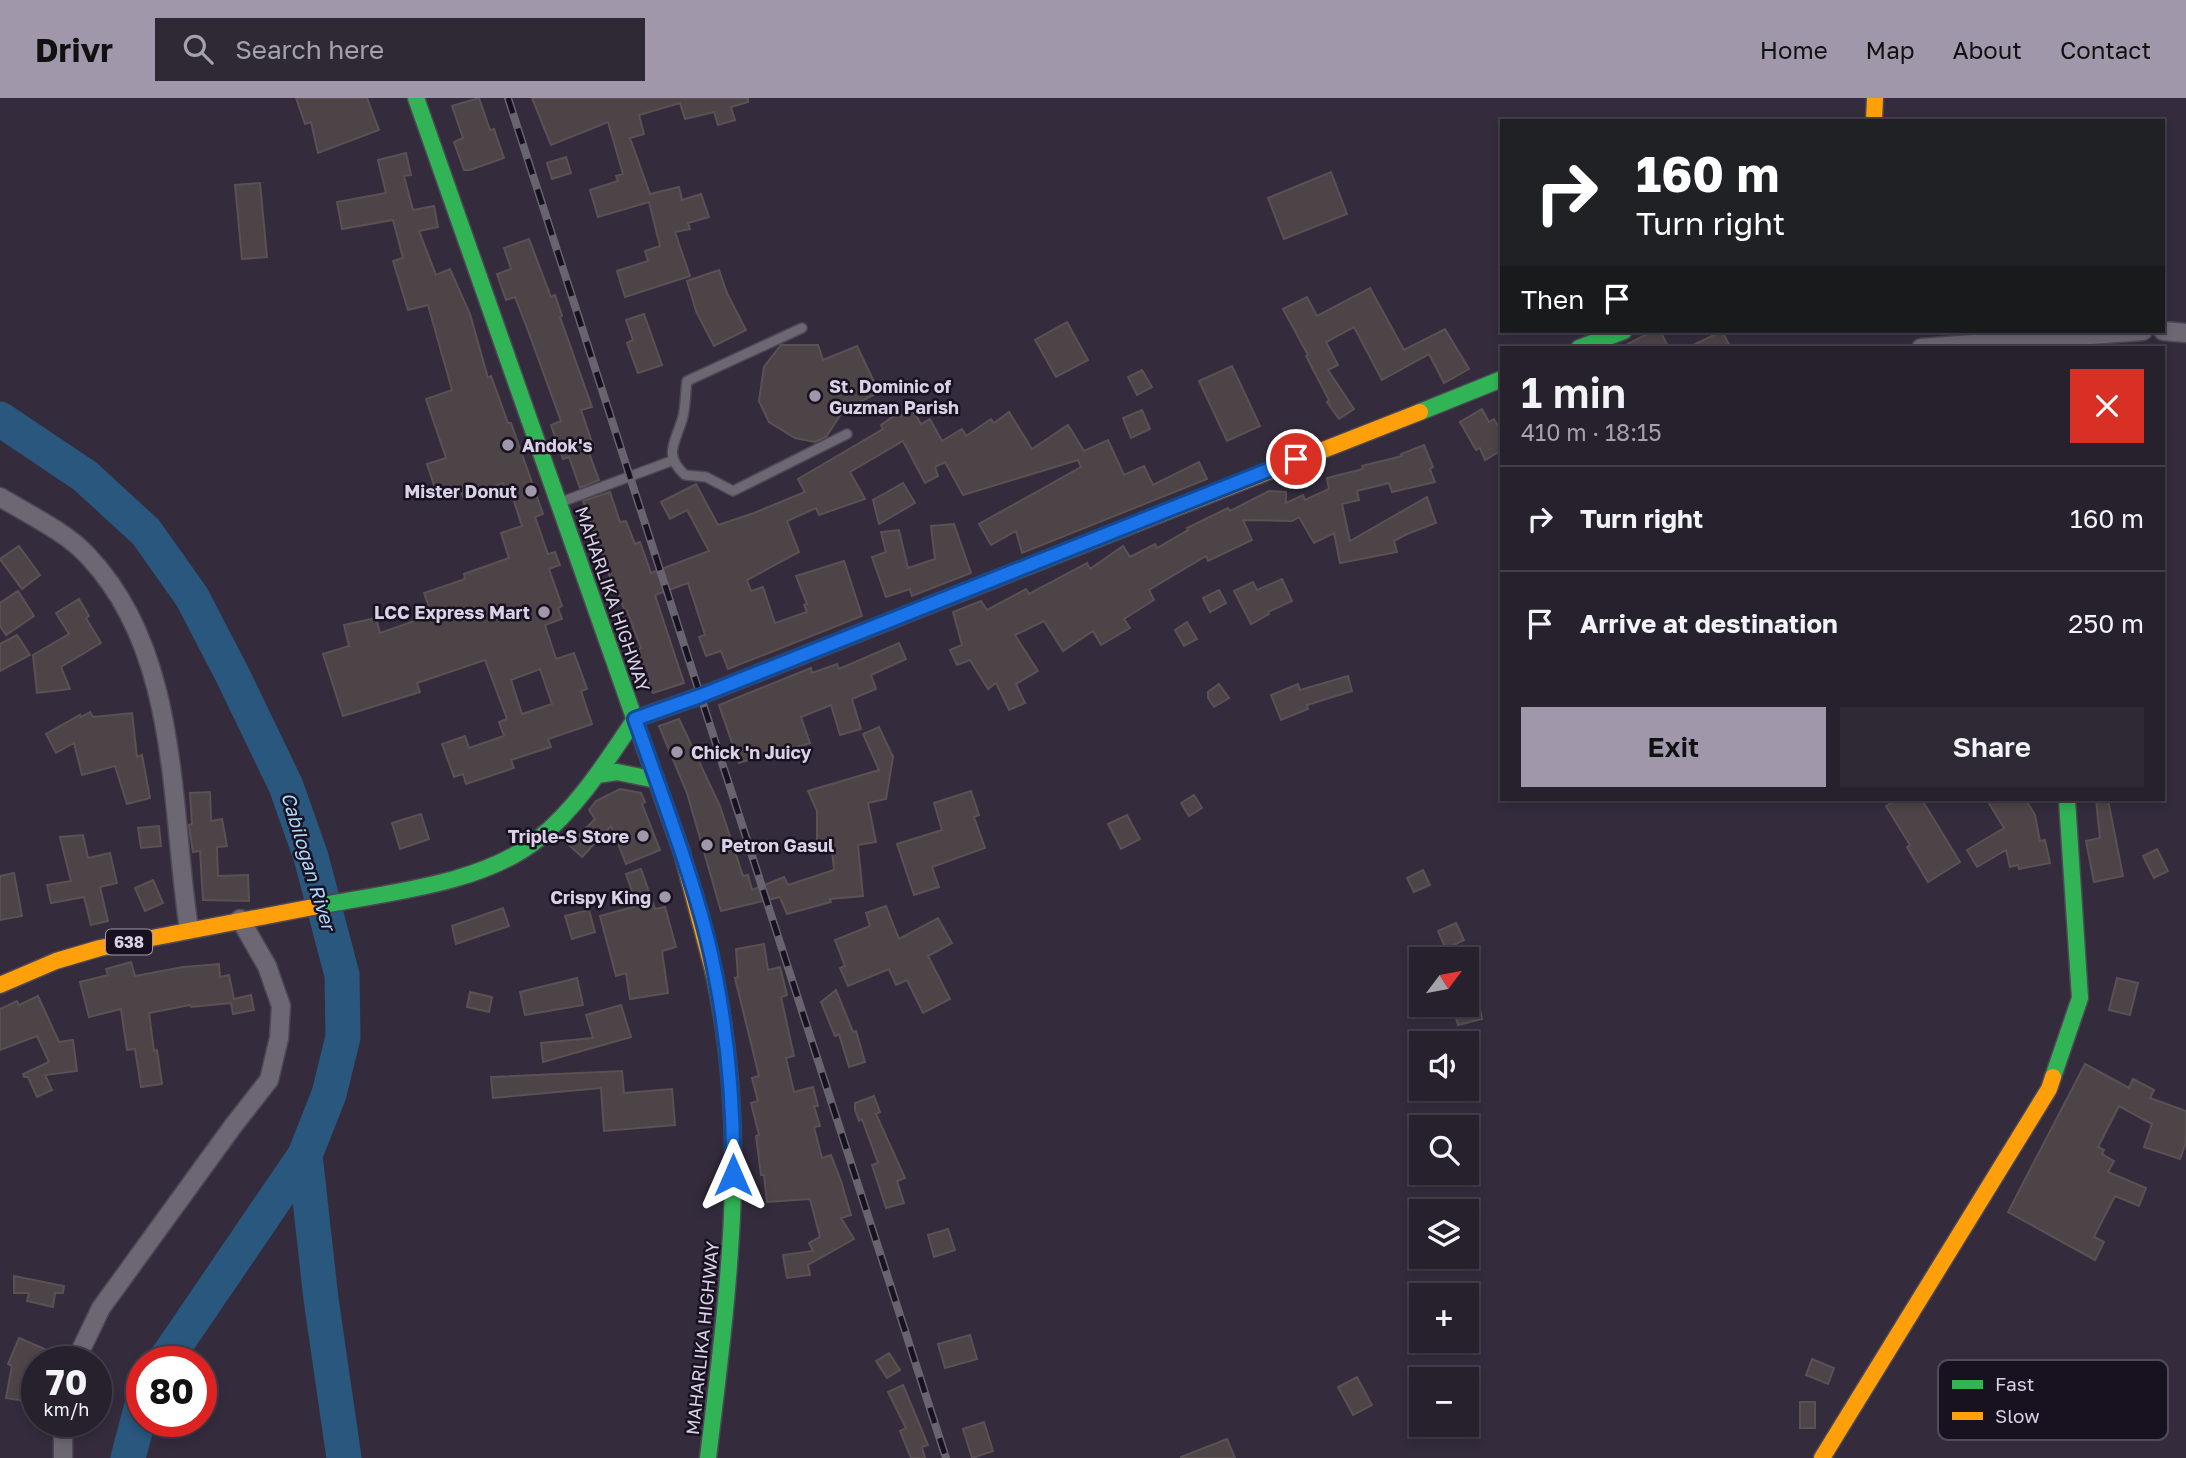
<!DOCTYPE html>
<html lang="en">
<head>
<meta charset="utf-8">
<style>
  :root { --surface:#27212e; --page:#2f2936; --text:#f1f3f6; --muted:#a4a3aa; --line:#433e4a; --accent:#a097ab }
  body { margin:0; font-family:"Golos Text",sans-serif; background:var(--page); color:var(--text); height:100vh; display:flex; flex-direction:column; font-size:26px; white-space:nowrap }
  * { box-sizing:border-box; margin:0 }
  p { font-size:23px; color:var(--muted) }
  .icon { flex:none; width:38px; height:38px; fill:none; stroke:currentColor; stroke-width:2; stroke-linecap:round; stroke-linejoin:round }
  .map { position:relative; flex:1; overflow:hidden }
  .sheet { position:absolute; left:1500px; top:248px; width:665px; height:455px; display:flex; flex-direction:column; background:var(--surface); border-radius:0px; box-shadow:0 4px 10px #0003,0 0 0 2px var(--line) }
  .sheet>* { flex:none }
  .guide { position:absolute; left:1500px; top:21px; width:665px; height:214px; border-radius:0px; box-shadow:0 4px 10px #0003,0 0 0 2px var(--line); background:#202124; color:#fff; overflow:hidden }
  .needle { width:46px; rotate:58deg }
  .tools { position:absolute; left:1409px; top:849px; display:grid; gap:14px }
  .tools a { display:grid; place-items:center; width:70px; height:70px; border-radius:0px; background:var(--surface); box-shadow:0 4px 10px #0003,0 0 0 2px var(--line); font-size:35px }
  .speed { position:absolute; left:21px; top:1248px; display:flex; gap:14px; font-size:35px; font-weight:700; text-align:center }
  .speed>* { display:grid; place-content:center; width:91px; height:91px; border-radius:50%; background:var(--surface); box-shadow:0 4px 10px #0003,0 0 0 2px var(--line); line-height:1 }
  .speed small { font-size:18px; font-weight:400 }
  .speed .limit { border:10px solid #d22; background:#fff; color:#111 }
  .pin { position:absolute; display:grid; place-items:center; width:60px; height:60px; color:#fff; margin:-30px; border:4px solid #fff; border-radius:50%; box-shadow:0 2px 7px #0007 }
  .me { position:absolute; width:77px; margin:-38px; rotate:0deg; stroke-linejoin:round; filter:drop-shadow(0 0 5px #0008) }
  .turn { display:flex; align-items:center; gap:24px; height:147px; padding:0 21px; font-size:32px }
  .turn .icon { width:91px; height:91px; stroke-width:2.5 }
  .turn b { display:block; font-size:49px; line-height:60px }
  .then { display:flex; align-items:center; height:66px; padding:0 21px; background:#0003; gap:14px; font-size:26px }
  .round { display:grid; place-items:center; flex:none; width:74px; height:74px; border-radius:0px; background:var(--page) }
  .headline { display:flex; align-items:center; justify-content:space-between; height:119px; padding:0 21px }
  h1 { font-size:42px; font-weight:600; line-height:52px }
  .button { display:flex; gap:14px; margin-top:auto; padding:14px 21px }
  .button a { flex:1; height:80px; border-radius:0px; background:var(--accent); color:#111; font-size:28px; font-weight:600; line-height:80px; text-align:center }
  .button a+a { background:var(--page); color:var(--text) }
  ul { padding:0; list-style:none }
  li { display:flex; align-items:center; gap:21px; height:105px; padding:0 21px; border-top:2px solid var(--line) }
  li div { flex:1 }
  li b { display:block; font-size:26px }
  li em { font-style:normal }
  header { display:flex; align-items:center; gap:42px; box-sizing:border-box; height:98px; padding:0 35px; background:var(--accent); color:#111 }
  header strong { font-size:33px }
  nav { display:flex; gap:38px; margin-inline-start:auto; font-size:24px }
  .search { width:490px; height:63px; background:var(--page); display:flex; align-items:center; gap:18px; box-sizing:border-box; padding:0 24px; border-radius:0px; color:var(--muted); font-size:26px }
  .map>svg:first-child { display:block }
  .lines { fill:none; stroke-linecap:round; stroke-linejoin:round }
  .river { stroke:#29577d; stroke-width:35 }
  .building { fill:#4d4447; stroke:#5a5153; stroke-width:2; fill-rule:evenodd }
  .lane-casing { stroke:#4e4756; stroke-width:12 }
  .street-casing { stroke:#4e4756; stroke-width:21 }
  .fast-casing { stroke:#4e4756; stroke-width:19 }
  .slow-casing { stroke:#4e4756; stroke-width:19 }
  .lane { stroke:#6c6773; stroke-width:9 }
  .street { stroke:#6c6773; stroke-width:18 }
  .fast { stroke:#30b455; stroke-width:16 }
  .slow { stroke:#ff9f0a; stroke-width:16 }
  .rail-casing { stroke:#696370; stroke-width:8 }
  .rail { stroke:#181220; stroke-width:5; stroke-dasharray:16; stroke-linecap:butt }
  .route-casing { stroke:#114b97; stroke-width:18 }
  .route { stroke:#1a73e8; stroke-width:12 }
  .poi-dot { fill:#a097ab; stroke:#181220; stroke-width:2.5 }
  .labels { text-anchor:middle; dominant-baseline:central; stroke-width:5; stroke-linejoin:round; paint-order:stroke }
  .shield { fill:#181220; stroke:#a098ab; stroke-width:2 }
  .shield-label { font-size:16px; font-weight:bold; fill:#dad1e6 }
  .poi-label { font-size:18px; font-weight:bold; fill:#dad1e6; stroke:#181220; text-anchor:start }
  .street-label { font-size:18px; fill:#dad1e6; stroke:#181220 }
  .water-label { font-size:19px; font-style:italic; fill:#abd6fb; stroke:#181220 }
  .key { fill:#181220; stroke:#524b5b; stroke-width:2 }
  .key-label { font-size:19px; fill:#dad1e6 }
</style>
</head>
<body>
<header>
<strong>Drivr</strong>
<div class="search"><svg class="icon" aria-label="search" viewBox="0 0 24 24"><circle cx="10" cy="10" r="6"/><path d="M15 15l6 6"/></svg>Search here</div>
<nav><a>Home</a><a>Map</a><a>About</a><a>Contact</a></nav>
</header>
<div class="map">
<svg width="2186" height="1360" viewBox="0 0 2186 1360">
  <rect width="100%" height="100%" fill="#342c3d"/>
  <g class="lines">
    <path class="river" d="M0,321L85,378L146,434L192,499L232,576L286,688L311,759L342,877L343,939L329,996L305,1057L164,1264
      M305,1057L321,1201L344,1360
      M128,1360L142,1307"/>
  </g>
  <path class="building" d="M296,0H367L379,32L318,55L311,24L305,26Z
    M479,0L490,32L494,31L504,60L470,72H464L454,44L463,40L452,8Z
    M532,0H748V4L731,9L735,22L718,27L714,14L685,21L680,5L639,17L644,36L630,40L650,96L679,89L682,102L701,96L709,119L688,125L690,131L675,134L690,178L625,199L617,173L648,163L645,153L660,148L649,104L598,119L590,92L618,83L616,78L623,76L608,24L551,47Z
    M406,55L411,77L404,78L413,112L434,108L438,129L419,133L436,177L450,171L470,216L488,280L491,278L508,325H511L543,416L535,419L548,456L555,454L560,467L549,471L562,508L558,510L562,521L545,527L556,561L574,555L587,591L581,593L592,626L548,641L551,649L511,662L514,670L466,686L463,676L454,679L442,646L465,638L469,650L504,638L499,624L507,621L485,562L417,585L420,594L343,618L323,556L349,548L344,527L376,520L380,535L432,517L424,495L465,481L464,476L509,460L501,435L522,428L509,388L504,390L503,385L463,399L459,388L437,396L427,366L446,360L426,301L452,292L428,207L408,212L393,163L403,160L393,122L342,131L337,104L386,95L378,62ZM540,571L552,606L522,616L511,582Z
    M566,59L571,75L552,81L547,65Z
    M1331,74L1347,116L1284,141L1268,100Z
    M260,85L267,159L242,161L235,87Z
    M529,141L551,199L555,197L562,218L560,219L592,309L581,312L594,350L588,352L599,382L580,390L569,359L563,361L551,327L561,323L527,230L515,199L506,202L497,176L511,171L504,150Z
    M719,172L727,195L746,232L714,248L696,213L687,183Z
    M1370,190L1404,252L1445,231L1469,271L1444,285L1429,256L1382,282L1354,229L1326,244L1338,267L1328,272L1354,311L1339,321L1327,304L1329,302L1306,258L1308,257L1283,211L1307,199L1317,218Z
    M644,216L662,267L638,275L627,245L633,242L626,222Z
    M1067,224L1088,262L1056,279L1035,242Z
    M1653,233H1660L1669,250H1620Z
    M1722,233L1731,250H1687Z
    M781,247H818L823,262L857,248L879,294L843,313L826,339L815,344L795,340L769,324L759,303L764,269Z
    M1232,268L1260,328L1227,343L1199,283Z
    M1142,272L1152,289L1137,297L1128,279Z
    M912,311L921,326L930,321L942,343L962,331L966,338L991,321L994,325L1009,314L1032,351L1068,327L1084,353L1108,342L1124,377L1144,368L1153,387L1199,364L1207,381L1022,455L1016,433L991,447L979,426L1081,369L1078,362L963,397L945,364L935,369L938,378L925,385L903,343L850,374L865,401L819,417L816,410L787,423L799,454L747,482L751,493L763,489L775,525L807,514L804,507L807,506L796,478L844,463L862,518L728,571L721,553L706,558L699,539L705,537L688,485L655,497L684,585L653,595L637,552L641,550L627,513H625L616,490L614,491L602,456L597,457L589,436L594,434L583,403L610,394L620,424L626,423L635,446L640,444L651,475L709,453L687,412L670,421L661,404L696,386L718,427L754,415L805,394L798,381L883,331L881,327L898,315L900,318Z
    M1482,311L1489,324L1494,321L1502,334V352L1485,362L1480,350L1476,352L1460,324Z
    M1142,312L1150,331L1131,340L1123,320Z
    M1424,347L1433,369L1430,371L1435,384L1392,394L1389,385L1357,393L1359,402L1342,406L1350,443L1427,399L1436,425L1407,436L1394,443L1397,454L1340,465L1334,435L1314,445L1299,419L1292,423L1243,422L1252,442L1208,463L1206,458L1149,492L1154,502L1124,521L1130,530L1101,547L1093,533L1063,553L1044,523L1015,537L1038,573L1016,586L1025,605L1009,612L996,585L988,591L970,562L957,567L950,552L962,547L953,514L981,503L987,512L1026,491L1029,496L1087,465L1090,471L1123,448L1130,459L1155,446L1157,450L1188,432L1187,430L1228,410L1230,413L1269,393L1286,394V405L1303,397L1305,402L1329,391L1327,380L1363,371L1362,368L1402,358L1401,356Z
    M903,385L915,405L879,426L873,402Z
    M954,426L971,475L912,498L910,491L886,499L872,459L886,454L881,434L899,432L908,470L935,461L931,428Z
    M19,448L40,477L22,491L0,461Z
    M1282,481L1292,503L1268,514L1269,516L1251,526L1234,493L1253,484L1257,492Z
    M1219,492L1226,505L1210,514L1203,500Z
    M18,493L34,518L6,537L0,528V505Z
    M79,501L89,518L86,520L101,545L61,569L70,591L37,595L33,557L69,536L56,515Z
    M1187,524L1197,541L1184,548L1175,532Z
    M17,537L30,557L0,573V546Z
    M899,545L906,561L871,577L876,591L852,601L861,631L840,637L831,607L801,619L810,645L771,658L770,655L739,665L719,607L811,570L812,575L837,566L839,571Z
    M1348,578L1352,593L1307,607L1308,611L1281,622L1271,597L1298,586L1300,592Z
    M1219,586L1229,600L1214,609L1208,600V594Z
    M90,614L93,619L132,615L137,659L142,657L150,700L127,706L115,668L82,677L74,645L56,655L46,636L80,617L81,619Z
    M679,621L720,708L743,778L748,777L752,792L784,779L788,787L834,772L831,743H817V713L808,693L879,672L863,636L879,629L893,659L886,701L868,705L876,744L858,747L863,798L830,801L831,804L787,816L780,799L721,813L687,695L659,628Z
    M620,691L641,695L645,704L642,706L660,752L626,766L611,728L582,759L569,747L595,721L589,712L596,703Z
    M971,693L979,717L974,719L985,750L932,769L939,789L914,797L897,746L942,732L934,705Z
    M210,694L211,723L222,721L227,748L217,749L218,778L248,777L249,803L203,802L200,753L193,754L190,735L189,727L192,726L190,695Z
    M1194,697L1202,710L1189,718L1181,705Z
    M1896,702H1922L1960,764L1928,784L1907,749L1910,747L1886,708Z
    M1987,702H2026L2035,717L2040,743L2045,742L2050,765L2019,771L2018,767L2010,769L2006,752L1977,769L1967,752L2004,730Z
    M2096,702H2108L2123,778L2094,784L2086,743L2100,740Z
    M421,716L429,741L400,751L392,725Z
    M1127,717L1140,741L1121,751L1108,726Z
    M159,728L161,748L141,750L138,730Z
    M83,737L88,760L110,755L117,785L100,789L108,823L91,827L84,799L51,805L47,787L71,783L60,739Z
    M2157,751L2168,773L2154,780L2143,758Z
    M641,771L655,811L665,809L676,849L662,853L668,895L630,901L626,875L616,878L600,818L637,808L626,776Z
    M1423,772L1430,787L1414,794L1407,780Z
    M14,775L22,818L0,822V778Z
    M153,782L163,805L145,813L135,790Z
    M886,808L899,841L938,820L952,845L928,858L950,901L923,915L907,882L896,887L889,871L848,888L840,870L845,868L835,842L870,828L866,815Z
    M503,810L509,828L456,846L452,828Z
    M589,812L595,834L572,841L565,818Z
    M1456,825L1464,842L1446,851L1438,833Z
    M764,846L768,872L780,869L787,897L781,899L794,958L786,960L794,994L813,989L818,1008H814L820,1028L814,1029L822,1060L831,1057L841,1083L851,1117L841,1120L854,1141L808,1167L810,1177L787,1180L783,1157L813,1153L809,1145L820,1139L810,1101L767,1104L764,1077H761L756,1038L759,1037L751,1005L758,1003L752,980L759,978L735,880L738,879L736,851Z
    M131,864L135,878L183,869L219,866L220,879L229,877L234,901L251,897L254,912L233,916L231,905L191,909L190,907L149,915L154,953L157,952L162,986L141,989L135,951L127,952L121,911L89,919L80,884L108,877L106,871Z
    M577,880L583,907L525,917L520,894Z
    M2117,880L2138,885L2130,917L2109,912Z
    M836,892L853,934L856,933L865,964L849,969L839,936L835,938L821,904Z
    M470,894L492,899L489,914L467,909Z
    M38,898L59,944L73,942L77,973L45,977L52,992L37,999L28,979H24L23,976L49,964L37,938L0,952V911L17,903L19,907Z
    M1452,906H1479L1482,921L1458,927Z
    M621,907L631,939L543,964L541,945L593,940L586,917Z
    M2085,966L2129,990L2133,981L2154,992L2150,1000L2186,1013V1044L2180,1061L2144,1049L2152,1026L2119,1008L2098,1049L2104,1052L2102,1056L2114,1063L2108,1074L2146,1090L2139,1108L2115,1098L2094,1139L2104,1144L2095,1162L2008,1114Z
    M622,973L624,995L672,991L675,1027L604,1033L601,990L493,1000L491,979Z
    M874,998L880,1014L876,1016L905,1080L897,1083L904,1105L886,1110L872,1067L878,1065L862,1021L859,1023L855,1012V1005Z
    M948,1131L955,1152L934,1159L928,1137Z
    M14,1178L64,1188L63,1195H55L53,1209L27,1203L29,1195H14Z
    M970,1237L977,1261L945,1270L938,1246Z
    M19,1240L47,1252L42,1264H37V1275L25,1303L6,1300L12,1268L8,1266Z
    M889,1255L900,1272L887,1280L876,1263Z
    M1812,1261L1834,1270L1828,1286L1806,1277Z
    M1357,1279L1372,1307L1353,1317L1338,1289Z
    M903,1287L928,1347L922,1349L925,1360H911L900,1333L906,1330L888,1294Z
    M1800,1304H1815V1330H1800Z
    M984,1324L993,1353L972,1360L963,1331Z
    M1227,1341L1235,1360H1181V1359Z"/>
  <g class="lines">
    <defs>
      <path id="lane" d="M802,230L687,283C685,295 686,310 682,322C675,345 663,357 685,377L706,379L733,393L847,336
        M564,403L674,362"/>
      <path id="street" d="M2163,233L2186,235
        M1921,250L2143,233
        M0,399C28,416 66,434 88,458C180,555 170,708 189,831
        M75,1264L101,1210L233,1028L269,982L279,940L281,908L267,868L240,821
        M63,1360V1323"/>
      <path id="fast" d="M416,0L636,625
        M1579,250L1624,233
        M1420,314L1502,281
        M635,621L700,598L1135,426
        M597,677L617,674L656,682
        M313,809C383,795 481,787 537,742C578,709 606,664 635,621
        M2053,979L2080,900L2067,702
        M708,1360C728,1196 750,1039 714,876"/>
      <path id="slow" d="M1874,23L1875,0
        M1135,426L1420,314
        M636,625L682,755L714,876
        M0,887L56,863L100,850L313,809
        M1822,1360L2049,991L2053,979"/>
    </defs>
    <use href="#lane" class="lane-casing"/>
    <use href="#street" class="street-casing"/>
    <use href="#fast" class="fast-casing"/>
    <use href="#slow" class="slow-casing"/>
    <use href="#lane" class="lane"/>
    <use href="#street" class="street"/>
    <use href="#fast" class="fast"/>
    <use href="#slow" class="slow"/>
    <defs>
      <path id="rail" d="M508,0L946,1360"/>
    </defs>
    <use href="#rail" class="rail-casing"/>
    <use href="#rail" class="rail"/>
  </g>
  <g class="lines">
    <defs>
      <path id="route" d="M733,1077C734,996 726,917 707,839C688,765 660,693 635,621L700,598L1296,361"/>
    </defs>
    <use href="#route" class="route-casing"/>
    <use href="#route" class="route"/>
  </g>
  <g class="poi-dot">
    <circle cx="815" cy="298" r="7"/>
    <circle cx="508" cy="347" r="7"/>
    <circle cx="531" cy="393" r="7"/>
    <circle cx="544" cy="514" r="7"/>
    <circle cx="677" cy="654" r="7"/>
    <circle cx="643" cy="738" r="7"/>
    <circle cx="707" cy="747" r="7"/>
    <circle cx="665" cy="799" r="7"/>
  </g>
  <g class="labels">
    <rect class="shield" x="106" y="831.5" width="46" height="25" rx="5"/>
    <g class="shield-label">
      <text x="129" y="844">638</text>
    </g>
    <g class="poi-label">
      <text x="829" y="288">St. Dominic of<tspan x="829" dy="21">Guzman Parish</tspan></text>
      <text x="522" y="347">Andok's</text>
      <text x="517" y="393" text-anchor="end">Mister Donut</text>
      <text x="530" y="514" text-anchor="end">LCC Express Mart</text>
      <text x="691" y="654">Chick 'n Juicy</text>
      <text x="629" y="738" text-anchor="end">Triple-S Store</text>
      <text x="721" y="747">Petron Gasul</text>
      <text x="651" y="799" text-anchor="end">Crispy King</text>
    </g>
    <g class="street-label">
      <text transform="translate(613 501) rotate(71)">MAHARLIKA HIGHWAY</text>
      <text transform="translate(702 1240) rotate(-84)">MAHARLIKA HIGHWAY</text>
    </g>
    <g class="water-label">
      <text transform="translate(309 763) rotate(73)">Cabilogan River</text>
    </g>
  </g>
  <rect x="1938" y="1262" width="230" height="80" rx="10" class="key"/>
  <rect x="1952" y="1282" width="31" height="9" fill="#30b455"/>
  <rect x="1952" y="1314" width="31" height="8" fill="#ff9f0a"/>
  <g class="key-label">
    <text x="1995" y="1293">Fast</text>
    <text x="1995" y="1325">Slow</text>
  </g>
</svg>
<div class="tools">
<a><svg class="needle" viewBox="-14 -14 28 28"><path d="M0-13l5 13h-10z" fill="#e53935"/><path d="M0 13l5-13h-10z" fill="#a4a3aa"/></svg></a>
<a><svg class="icon" aria-label="sound" viewBox="0 0 24 24"><path d="M4 9h4l5-4v14l-5-4H4zM17 9q2 3 0 6"/></svg></a>
<a><svg class="icon" aria-label="search" viewBox="0 0 24 24"><circle cx="10" cy="10" r="6"/><path d="M15 15l6 6"/></svg></a>
<a><svg class="icon" aria-label="layers" viewBox="0 0 24 24"><path d="M12 4l9 5-9 5-9-5zM3 14l9 5 9-5"/></svg></a>
<a>+</a>
<a>−</a>
</div>
<div class="speed"><div>70<small>km/h</small></div><div class="limit">80</div></div>
<div class="pin" style="left:1296px;top:361px;background:#d93025"><svg class="icon" aria-label="arrive" viewBox="0 0 24 24"><path d="M6 21V4h12l-3 4 3 4H6"/></svg></div>
<svg class="me" style="left:733px;top:1077px" viewBox="-20 -20 40 40"><path d="M0-17L14 15 0 8-14 15z" fill="#1a73e8" stroke="#fff" stroke-width="4"/></svg>
<div class="guide">
<div class="turn"><svg class="icon" aria-label="right" viewBox="0 0 24 24"><path d="M7 20v-9h11M14 6l5 5-5 5"/></svg><div><b>160 m</b>Turn right</div></div>
<div class="then">Then<svg class="icon" aria-label="arrive" viewBox="0 0 24 24"><path d="M6 21V4h12l-3 4 3 4H6"/></svg></div>
</div>
<section class="sheet">
<div class="headline"><div><h1>1 min</h1><p>410 m · 18:15</p></div><a class="round" style="background:#d93025;color:#fff"><svg class="icon" aria-label="close" viewBox="0 0 24 24"><path d="M6 6l12 12M18 6L6 18"/></svg></a></div>
<ul>
<li><svg class="icon" aria-label="right" viewBox="0 0 24 24"><path d="M7 20v-9h11M14 6l5 5-5 5"/></svg><div><b>Turn right</b></div><em>160 m</em></li>
<li><svg class="icon" aria-label="arrive" viewBox="0 0 24 24"><path d="M6 21V4h12l-3 4 3 4H6"/></svg><div><b>Arrive at destination</b></div><em>250 m</em></li>
</ul>
<div class="button"><a>Exit</a><a>Share</a></div>
</section>
</div>
</body>
</html>
